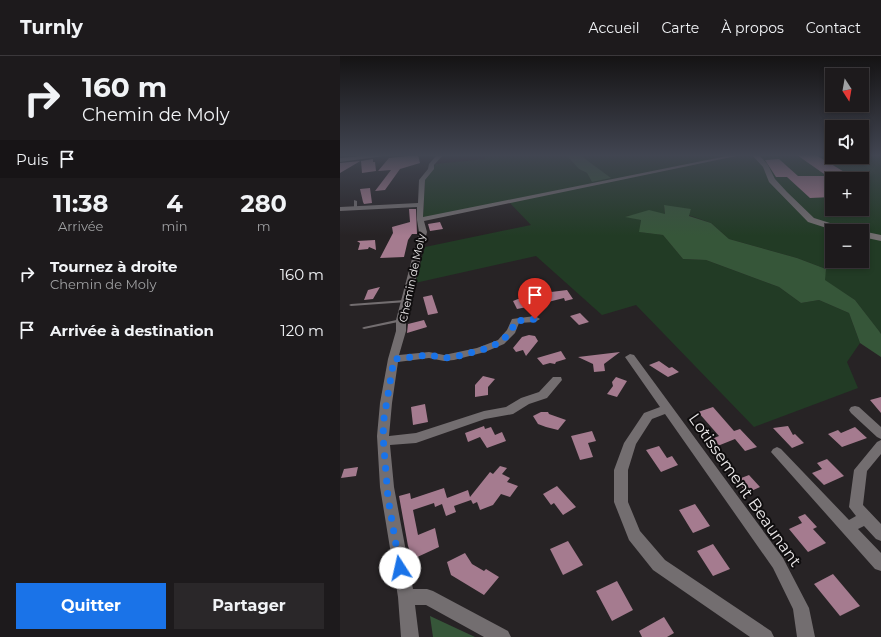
<!DOCTYPE html>
<html lang="fr">
<head>
<meta charset="utf-8">
<style>
  :root { --surface:#1d1a1c; --page:#2a2729; --text:#f1f3f6; --muted:#a0a1a3; --line:#3b383b; --accent:#1a73e8 }
  body { margin:0; font-family:Montserrat,sans-serif; background:var(--page); color:var(--text); height:100vh; display:flex; flex-direction:column; font-size:15px; white-space:nowrap }
  * { box-sizing:border-box; margin:0 }
  p { font-size:13px; color:var(--muted) }
  .icon { flex:none; width:22px; height:22px; fill:none; stroke:currentColor; stroke-width:2; stroke-linecap:round; stroke-linejoin:round }
  .map { position:relative; flex:1; overflow:hidden }
  .details { display:flex; flex-direction:column; background:var(--surface); width:340px }
  .details>* { flex:none }
  .banner { background:#1d1a1c; color:var(--text); overflow:hidden }
  .needle { width:26px; rotate:169deg }
  .fabs { position:absolute; left:485px; top:12px; display:grid; gap:8px }
  .fabs a { display:grid; place-items:center; width:44px; height:44px; border-radius:0px; background:var(--surface); box-shadow:0 2px 6px #0003,0 0 0 1px var(--line); font-size:20px }
  .pin { position:absolute; display:grid; place-items:center; width:34px; height:34px; color:#fff; margin:-41px -17px; border-radius:50% 50% 50% 0; rotate:-45deg; box-shadow:0 0 4px #0007 }
  .pin .icon { rotate:45deg }
  .me { position:absolute; width:44px; margin:-22px; rotate:350deg; stroke-linejoin:round; filter:drop-shadow(0 0 3px #0008) }
  .turn { display:flex; align-items:center; gap:14px; height:84px; padding:0 16px; font-size:18px }
  .turn .icon { width:52px; height:52px; stroke-width:2.5 }
  .turn b { display:block; font-size:28px; line-height:34px }
  .then { display:flex; align-items:center; height:38px; padding:0 16px; background:#0003; gap:8px; font-size:15px }
  .eta { display:flex; justify-content:space-evenly; align-items:center; height:68px; text-align:center }
  .eta b { font-size:24px; font-weight:700; line-height:28px }
  .primary-button { display:flex; gap:8px; margin-top:auto; padding:8px 16px }
  .primary-button a { flex:1; height:46px; border-radius:0px; background:var(--accent); color:#fff; font-size:16px; font-weight:700; line-height:46px; text-align:center }
  .primary-button a+a { background:var(--page); color:var(--text) }
  ul { padding:0; list-style:none }
  li { display:flex; align-items:center; gap:12px; height:56px; padding:0 16px }
  li div { flex:1 }
  li b { display:block; font-size:15px }
  li em { font-style:normal }
  header { display:flex; align-items:center; gap:24px; box-sizing:border-box; height:56px; padding:0 20px; background:var(--surface); border-bottom:1px solid var(--line) }
  header strong { font-size:19px }
  nav { display:flex; gap:22px; margin-inline-start:auto; font-size:14px }
  main { display:flex; flex:1; min-height:0 }
  .map>svg:first-child { display:block }
  .green { fill:#223b25; fill-rule:evenodd }
  .forest { fill:#365639 }
  .building { fill:#a57b8f }
  .lines { fill:none; stroke-linecap:round; stroke-linejoin:round }
  .service { fill:#736e70; fill-rule:evenodd }
  .minor { fill:#736e70; fill-rule:evenodd }
  .tertiary { fill:#736e70; fill-rule:evenodd }
  .route { stroke:#1a73e8; stroke-width:7; stroke-dasharray:0 12.6 }
  .labels { text-anchor:middle; dominant-baseline:central; stroke-width:4; stroke-linejoin:round; paint-order:stroke }
  .far-street-label { font-size:11px; fill:#ebe8e9; stroke:#0f0d0e }
  .near-street-label { font-size:16px; fill:#ebe8e9; stroke:#0f0d0e }
</style>
</head>
<body>
<header>
<strong>Turnly</strong>
<nav><a>Accueil</a><a>Carte</a><a>À propos</a><a>Contact</a></nav>
</header>
<main>
<section class="details">
<div class="banner">
<div class="turn"><svg class="icon" aria-label="right" viewBox="0 0 24 24"><path d="M7 20v-9h11M14 6l5 5-5 5"/></svg><div><b>160 m</b>Chemin de Moly</div></div>
<div class="then">Puis<svg class="icon" aria-label="arrive" viewBox="0 0 24 24"><path d="M6 21V4h12l-3 4 3 4H6"/></svg></div>
</div>
<div class="eta">
<div><b>11:38</b><p>Arrivée</p></div>
<div><b>4</b><p>min</p></div>
<div><b>280</b><p>m</p></div>
</div>
<ul>
<li><svg class="icon" aria-label="right" viewBox="0 0 24 24"><path d="M7 20v-9h11M14 6l5 5-5 5"/></svg><div><b>Tournez à droite</b><p>Chemin de Moly</p></div><em>160 m</em></li>
<li><svg class="icon" aria-label="arrive" viewBox="0 0 24 24"><path d="M6 21V4h12l-3 4 3 4H6"/></svg><div><b>Arrivée à destination</b></div><em>120 m</em></li>
</ul>
<div class="primary-button"><a>Quitter</a><a>Partager</a></div>
</section>
<div class="map">
<svg width="541" height="581" viewBox="0 0 541 581">
  <rect width="100%" height="100%" fill="#272325"/>
  <path class="green" d="M145,99H226L239,113L247,117L252,126L270,122L240,99H492V101H522V99H541V278L515,244L484,224L486,213L457,202L389,183L371,167L348,159L351,154L324,150L325,158L286,160L301,164L300,176L323,179L343,203L366,204L439,231L461,247L479,244L509,257L520,287L507,306L518,332L414,371L296,249L262,259L196,200L75,227L85,191L191,169L168,145L83,163L85,121L96,108L145,103ZM492,123H522V153H492ZM492,175H522V205H492Z"/>
  <path class="forest" d="M226,99H240L271,122L252,126L247,117L239,113Z
    M324,149L351,153L349,160L371,167L389,183L457,202L486,213L485,224L515,244L539,275L541,278V301L520,287L509,257L479,244L461,247L439,231L366,204L343,203L323,179L299,176L301,164L285,161L309,154L325,158Z
    M90,560L135,581H93Z"/>
  <path class="building" d="M78,99L80,107L60,113L45,134L35,135L51,114L38,115L49,102Z
    M457,99H476L516,123H501L492,117V141L470,142L447,121H436L425,104L439,103L458,120H487Z
    M33,103V106H35L36,115L22,117L21,105Z
    M20,105L17,107L0,117V107Z
    M30,132L32,147L24,148L23,146L20,133Z
    M69,153H76L77,178H72L68,184L64,201L40,202L53,177L52,171L70,166Z
    M100,166L103,173L90,175L88,168Z
    M35,184L36,194L29,191L28,193L18,194L20,187L17,185Z
    M40,231L33,243L24,244L28,234Z
    M208,233L211,236L227,234L233,243L225,245L224,242L208,246L198,235Z
    M92,239L98,257L88,259L83,241Z
    M178,243H185V247L187,251L177,253L173,245Z
    M240,257L249,266L239,269L230,260Z
    M84,264L87,271L67,277L68,268Z
    M189,279L195,280L198,285L186,300L183,294L176,296L173,292L182,281Z
    M221,295L226,303L216,306L215,308L210,307L203,309L197,302Z
    M280,296L264,308L265,315L254,316L253,308L238,301Z
    M319,305L329,312L332,311L339,316L328,321L309,309Z
    M143,320L155,323L148,331V339L135,341V329Z
    M276,321L287,325L277,341L267,338L273,330L272,326Z
    M541,341V357L530,344Z
    M85,348L88,366L73,369L71,351Z
    M373,351L394,375L400,373L417,391L405,395L395,383L375,391L369,384L379,380L358,356Z
    M201,356H208L209,358L226,364L218,374L206,371L198,368L193,360Z
    M144,370L145,373L151,371L155,379L162,376L166,385L147,392L140,381L128,386L125,377Z
    M448,370L453,379L455,378L464,387L452,392L433,372Z
    M515,371L527,382L502,391L488,378L498,374L501,377Z
    M252,375L256,385L248,387L253,401L240,404L231,380Z
    M319,390L327,402L332,400L338,409L321,416L306,394Z
    M487,403L504,420L484,429L472,417L482,413L477,407Z
    M160,410L167,412L162,418L170,422L167,426L178,430L170,441L161,438L153,449L140,454L137,446L133,448L131,444L114,450L116,456L106,460L102,448L95,451L94,447L73,454L78,479L95,472L99,491L73,503L68,490L59,440L70,437L71,443L104,432L107,442L128,434L130,441L150,416L153,418Z
    M18,411L16,420L1,422L4,413Z
    M409,419L420,431L407,437L396,424Z
    M217,430L236,451L223,459L214,447L211,449L203,438Z
    M355,448L370,470L353,477L339,454Z
    M465,458L477,471L473,473L486,487L468,496L449,473L462,467L458,461Z
    M228,485L243,509L223,519L210,493Z
    M373,488L390,513L373,520L357,495Z
    M125,497L132,508L144,515L146,513L159,521L144,539L111,519L107,506Z
    M493,518L520,550L500,560L474,528Z
    M277,525L293,554L272,565L256,535Z
    M324,561L334,577L327,581H302L299,575Z"/>
  <g class="lines">
    <path class="service" d="M14,144L17,145V153L14,152Z
      M65,244L67,245V246L11,250L9,249L11,248Z
      M61,263L63,264V265L24,273L22,272L24,271Z"/>
    <path class="minor" d="M35,99H51L0,106V102Z
      M97,99H103L94,109V113L85,124L83,161L392,99H401L84,165L87,176L66,264V275L59,299L89,296L104,299L137,292L158,284L167,274L172,263L195,260L200,263L195,266L179,267L175,277L164,288L145,296L114,304L104,305L89,302L58,306L52,347L49,380L76,377L144,355L166,351L181,342L199,336L213,321H221L222,324L207,342L189,348L173,358L145,363L76,387L50,389L54,431L73,533H87L93,535L168,575L171,581H144L86,549H75L79,581H61L58,541L40,431L37,380L40,347L48,303L56,275V264L79,176L77,164V151L0,155V151L78,147L79,124L88,113L89,108Z
      M412,99H422L419,101Z
      M290,298L294,299L443,502L469,552L475,581H457L453,553L433,512L325,358L312,363L296,388L288,414V446L300,475L325,504L431,575L434,581H410L313,514L289,484L274,446V414L284,387L304,357L320,351L285,301Z
      M515,350L519,351L541,371V383L537,381L511,357L509,354L511,351Z
      M541,384V398L527,415L523,449L541,468V485L536,483L524,470L518,473L541,497V515L535,513L431,396L433,393L437,391L441,393L509,464L516,460L509,451L514,414L537,386Z"/>
    <path class="tertiary" d="M412,99H419L428,109L435,123L447,136L474,162L509,173L511,175H496L468,166L429,126L423,111Z
      M522,175L541,179V185L522,181Z"/>
  </g>
  <linearGradient id="sky" x2="0" y2="1"><stop stop-color="#151314"/><stop offset="0.55" stop-color="#414551"/><stop offset="1" stop-color="#414551" stop-opacity="0"/></linearGradient>
  <rect width="541" height="180" fill="url(#sky)"/>
  <g class="lines">
    <path class="route" d="M60,512L48,442L43,380L44,362L54,303L89,299L104,302L114,301L142,294L161,286L172,274L175,265L195,263"/>
  </g>
  <g class="labels">
    <g class="far-street-label">
      <text transform="translate(72 222) rotate(-78)">Chemin de Moly</text>
    </g>
    <g class="near-street-label">
      <text transform="translate(405 434) rotate(55)">Lotissement Beaunant</text>
    </g>
  </g>
</svg>
<div class="fabs">
<a><svg class="needle" viewBox="-14 -14 28 28"><path d="M0-13l5 13h-10z" fill="#e53935"/><path d="M0 13l5-13h-10z" fill="#a0a1a3"/></svg></a>
<a><svg class="icon" aria-label="sound" viewBox="0 0 24 24"><path d="M4 9h4l5-4v14l-5-4H4zM17 9q2 3 0 6"/></svg></a>
<a>+</a>
<a>−</a>
</div>
<div class="pin" style="left:195px;top:263px;background:#d93025"><svg class="icon" aria-label="arrive" viewBox="0 0 24 24"><path d="M6 21V4h12l-3 4 3 4H6"/></svg></div>
<svg class="me" style="left:60px;top:512px" viewBox="-20 -20 40 40"><circle r="19" fill="#fff"/><path d="M0-13L10 11 0 6-10 11z" fill="#1a73e8"/></svg>
</div>
</main>
</body>
</html>
